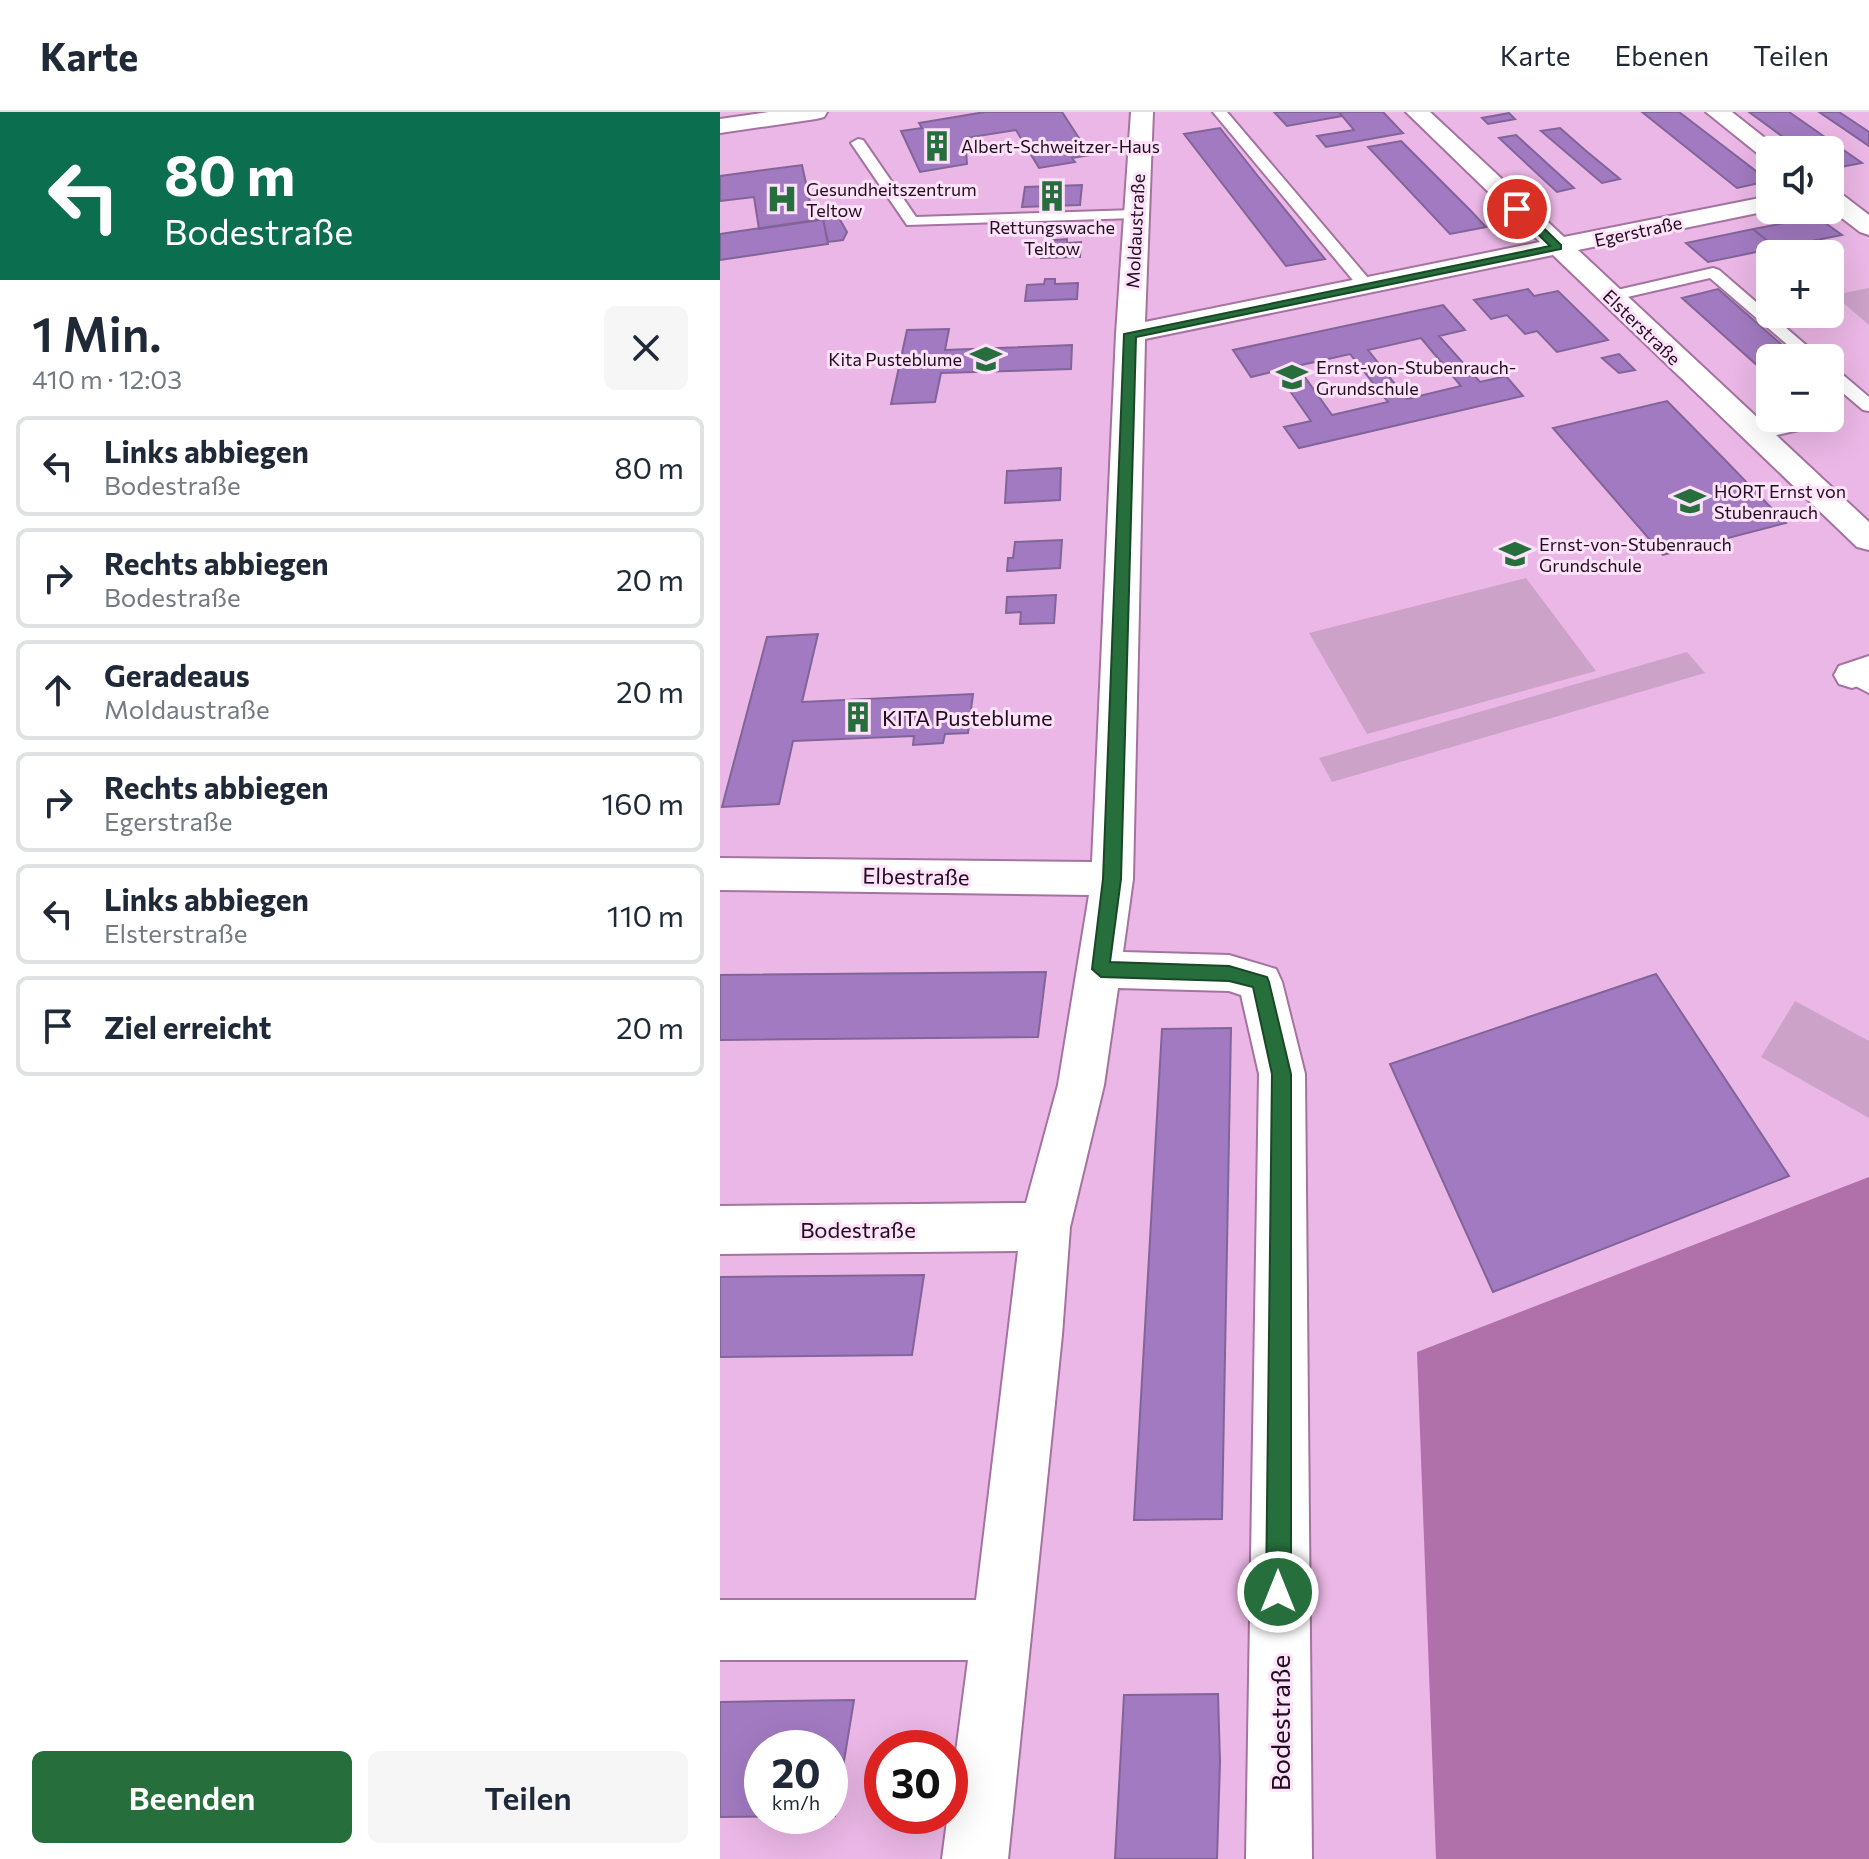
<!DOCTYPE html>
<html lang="de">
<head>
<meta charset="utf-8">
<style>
  :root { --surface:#fff; --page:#f6f6f7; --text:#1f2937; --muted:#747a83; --line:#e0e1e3; --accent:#266e3b }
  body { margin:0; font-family:Commissioner,sans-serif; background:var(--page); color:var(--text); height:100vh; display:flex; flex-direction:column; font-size:30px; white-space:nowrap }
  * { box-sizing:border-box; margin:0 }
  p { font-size:26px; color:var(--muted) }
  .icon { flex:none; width:44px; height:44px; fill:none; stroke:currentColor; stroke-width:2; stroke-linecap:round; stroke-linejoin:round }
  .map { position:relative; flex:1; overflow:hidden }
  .side { display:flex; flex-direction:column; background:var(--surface); width:720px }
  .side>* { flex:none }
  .hud { background:#0b6e4f; color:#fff; overflow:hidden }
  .buttons { position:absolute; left:1036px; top:24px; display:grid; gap:16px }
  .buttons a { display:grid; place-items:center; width:88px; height:88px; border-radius:12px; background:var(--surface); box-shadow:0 8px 32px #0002; font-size:40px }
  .speed { position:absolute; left:24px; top:1618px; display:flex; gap:16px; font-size:40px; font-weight:700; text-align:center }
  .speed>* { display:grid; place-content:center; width:104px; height:104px; border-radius:50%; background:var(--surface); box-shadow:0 8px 32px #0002; line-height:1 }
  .speed small { font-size:20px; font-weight:400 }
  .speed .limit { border:12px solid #d22; background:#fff; color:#111 }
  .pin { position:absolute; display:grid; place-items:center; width:68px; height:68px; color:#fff; margin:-34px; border:4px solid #fff; border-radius:50%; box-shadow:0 2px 8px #0007 }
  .me { position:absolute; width:88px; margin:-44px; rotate:0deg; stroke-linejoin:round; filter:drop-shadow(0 0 6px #0008) }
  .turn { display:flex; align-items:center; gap:28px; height:168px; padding:0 32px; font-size:36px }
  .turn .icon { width:104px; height:104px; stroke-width:2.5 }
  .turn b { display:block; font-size:56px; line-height:68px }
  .round { display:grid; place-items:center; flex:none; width:84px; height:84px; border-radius:12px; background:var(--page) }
  .headline { display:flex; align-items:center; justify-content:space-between; height:136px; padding:0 32px }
  h1 { font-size:48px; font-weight:600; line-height:60px }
  .primary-button { display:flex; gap:16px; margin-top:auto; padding:16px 32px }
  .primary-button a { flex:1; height:92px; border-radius:12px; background:var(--accent); color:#fff; font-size:32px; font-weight:600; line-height:92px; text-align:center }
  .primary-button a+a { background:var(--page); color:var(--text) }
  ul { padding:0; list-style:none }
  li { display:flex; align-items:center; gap:24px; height:100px; margin:0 16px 12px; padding:0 16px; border:4px solid var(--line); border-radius:12px }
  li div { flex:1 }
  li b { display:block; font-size:30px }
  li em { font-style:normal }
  header { display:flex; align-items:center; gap:48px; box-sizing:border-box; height:112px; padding:0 40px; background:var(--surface); border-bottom:2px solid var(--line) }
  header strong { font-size:38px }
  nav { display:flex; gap:44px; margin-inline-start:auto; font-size:28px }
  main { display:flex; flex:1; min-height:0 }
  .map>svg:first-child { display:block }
  .green { fill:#cca2c8 }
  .forest { fill:#b070aa }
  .building { fill:#a27ac1; stroke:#816498; stroke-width:2; fill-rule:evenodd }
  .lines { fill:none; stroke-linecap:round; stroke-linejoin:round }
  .service-casing { stroke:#a4739f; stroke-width:4 }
  .minor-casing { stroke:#a4739f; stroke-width:4 }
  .tertiary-casing { stroke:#a4739f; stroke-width:4 }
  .service { fill:#fff; fill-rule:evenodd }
  .minor { fill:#fff; fill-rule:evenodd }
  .tertiary { fill:#fff; fill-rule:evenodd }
  .route { fill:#266e3b; stroke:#194826; stroke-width:2 }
  .labels { text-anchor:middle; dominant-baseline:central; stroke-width:6; stroke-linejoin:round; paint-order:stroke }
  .far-poi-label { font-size:18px; fill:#200e1f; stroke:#fde2f9; text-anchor:start }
  .far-street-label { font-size:18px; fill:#200e1f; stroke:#fde2f9 }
  .poi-label { font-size:22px; fill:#200e1f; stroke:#fde2f9; text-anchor:start }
  .street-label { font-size:22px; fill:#200e1f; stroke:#fde2f9 }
  .near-street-label { font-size:26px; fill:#200e1f; stroke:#fde2f9 }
</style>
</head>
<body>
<header>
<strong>Karte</strong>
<nav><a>Karte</a><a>Ebenen</a><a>Teilen</a></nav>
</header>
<main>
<section class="side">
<div class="hud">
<div class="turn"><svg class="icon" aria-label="left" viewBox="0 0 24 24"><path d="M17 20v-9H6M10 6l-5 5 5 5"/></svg><div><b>80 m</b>Bodestraße</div></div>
</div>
<div class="headline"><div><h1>1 Min.</h1><p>410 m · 12:03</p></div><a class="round"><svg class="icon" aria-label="close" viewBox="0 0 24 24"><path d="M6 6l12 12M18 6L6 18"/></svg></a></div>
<ul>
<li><svg class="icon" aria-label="left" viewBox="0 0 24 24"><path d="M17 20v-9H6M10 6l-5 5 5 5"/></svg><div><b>Links abbiegen</b><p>Bodestraße</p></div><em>80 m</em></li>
<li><svg class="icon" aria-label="right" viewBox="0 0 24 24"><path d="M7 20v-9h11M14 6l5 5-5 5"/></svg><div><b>Rechts abbiegen</b><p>Bodestraße</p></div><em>20 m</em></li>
<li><svg class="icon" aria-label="ahead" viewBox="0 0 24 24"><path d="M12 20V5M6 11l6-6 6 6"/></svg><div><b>Geradeaus</b><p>Moldaustraße</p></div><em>20 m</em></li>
<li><svg class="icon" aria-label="right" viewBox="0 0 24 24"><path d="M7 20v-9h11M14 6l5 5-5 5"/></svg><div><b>Rechts abbiegen</b><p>Egerstraße</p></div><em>160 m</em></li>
<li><svg class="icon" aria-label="left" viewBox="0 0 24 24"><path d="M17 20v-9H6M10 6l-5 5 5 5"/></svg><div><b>Links abbiegen</b><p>Elsterstraße</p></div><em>110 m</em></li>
<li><svg class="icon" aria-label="arrive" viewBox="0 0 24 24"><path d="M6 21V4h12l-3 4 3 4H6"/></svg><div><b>Ziel erreicht</b></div><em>20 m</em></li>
</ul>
<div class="primary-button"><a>Beenden</a><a>Teilen</a></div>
</section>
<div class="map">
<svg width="1149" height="1747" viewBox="0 0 1149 1747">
  <rect width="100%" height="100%" fill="#ebb7e6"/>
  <path class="green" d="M1149,176V213L1114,183Z
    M806,466L876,559L647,622L589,521Z
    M967,540L985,561L612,670L599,646Z
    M1075,889L1149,929V1006L1041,945Z"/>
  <path class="forest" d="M1149,1065V1747H716L697,1240Z"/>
  <path class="building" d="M342,0L370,43L352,46L355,50L319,56L296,18L245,26L247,52L200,60L181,19L202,16L199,11L265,0Z
    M554,0H619L622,4L567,14Z
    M619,0H663L683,21L606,35L597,24L634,18Z
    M922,0H959L1049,69L1017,76Z
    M1029,0H1069L1142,51L1110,57V38H1081Z
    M1099,0H1119L1149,20V34Z
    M789,1L795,7L768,12L762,6Z
    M500,16L537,63L605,147L566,154L464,22Z
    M840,16L865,38L900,67L882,71L821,19Z
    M796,23L854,76L837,80L779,26Z
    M681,29L751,99L766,115L730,122L648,35Z
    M82,53L94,109L39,117L34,85L0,89V64Z
    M362,73L360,93L302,95L305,75Z
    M115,99L127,120L123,128L108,130L103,107L94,109L92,102Z
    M1097,105L1122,123L1056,136L1033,117Z
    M103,107L108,132L0,148V122Z
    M1033,117L1056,136L988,150L966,131Z
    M347,127V131L361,130L360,145L321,146L323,129Z
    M325,167H335V172L358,171L357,187L305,189L307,173L324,172Z
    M808,177L814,184L838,179L888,228L837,240L817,219L805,222L787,203L771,207L754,188Z
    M998,177L1077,246H1050V265L962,186Z
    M723,193L745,218L719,224L760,270L786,264L803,284L579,336L564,315L591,309L556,259L531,265L513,238ZM701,226L741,274L687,287L648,238ZM630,242L668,290L612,303L577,254Z
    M229,217L225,238L352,233L351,257L221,261L215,290L171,292L187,218Z
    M899,242L915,258L899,261L882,246Z
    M947,289L1005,348L1066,411L943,443L833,316Z
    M341,356L340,388L285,391L287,359Z
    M342,428L340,456L287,459L288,446H293L295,430Z
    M336,483L334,511L300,512L301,500L286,501L287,485Z
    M98,522L82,590L253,582L248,621L225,622L223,631L193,633L194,624L73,629L59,692L2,695L47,525Z
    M326,860L318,925L0,928V863Z
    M936,862L1069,1064L773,1180L670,952Z
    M511,916L502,1407L414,1408L442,917Z
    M204,1163L192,1243L0,1245V1165Z
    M498,1582L500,1650L497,1747H395L404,1583Z
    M134,1588L115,1704H110V1636H42V1704H84L0,1705V1590Z"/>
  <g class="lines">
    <defs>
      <path id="service" d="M493,0H507L654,173V179H642Z
        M138,27L143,28L196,105L415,98L422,102L415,106L187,113L131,31Z
        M993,156L999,158L1101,246H1083L990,166L890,189L882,184L884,181Z
        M1110,256L1116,257L1149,285V299L1143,298L1110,270Z
        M1110,301L1117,306L1114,310L1035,328L1026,323L1029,319L1085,306H1110Z
        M1132,556L1149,563V581L1124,568L1121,563L1124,558Z"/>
      <path id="minor" d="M411,0H433L425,210L820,130L686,0H710L844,125L1050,84L1052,98L858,138L1149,410V438L1137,435L833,143L425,227L413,767L403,840L509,843L556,857L562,870L585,962L592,1747H526L539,962L521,883L509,879L398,876L384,973L350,1115L342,1223L288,1747H222L248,1548H0V1488H256L298,1139L0,1142V1094L306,1091L338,973L369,783L0,778V746L372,750L396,222Z
        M986,0H1012L1060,38H1050V47L1042,45Z
        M1110,78L1119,80L1149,103V123L1140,120L1110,97Z
        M1149,544V570L1132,576L1119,572L1114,563L1119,554Z"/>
      <path id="tertiary" d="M49,0H107L104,5L96,7L0,21V7Z"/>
    </defs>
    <use href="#service" class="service-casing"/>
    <use href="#minor" class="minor-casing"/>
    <use href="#tertiary" class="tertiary-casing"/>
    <use href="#service" class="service"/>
    <use href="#minor" class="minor"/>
    <use href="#tertiary" class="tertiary"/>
  </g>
  <path class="route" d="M794,94H801L841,133V137L416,225L401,767L390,850L509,854L547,865L549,870L571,962V1480L567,1488L558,1492L550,1488L546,1480L552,962L533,875L509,869L381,865L372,857L383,767L404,222L830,134L794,99Z"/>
  <defs>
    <symbol id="building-bare" viewBox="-9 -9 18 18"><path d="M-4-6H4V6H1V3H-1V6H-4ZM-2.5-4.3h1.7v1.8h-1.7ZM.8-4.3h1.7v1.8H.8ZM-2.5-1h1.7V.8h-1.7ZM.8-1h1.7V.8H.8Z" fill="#266e3b" stroke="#fde2f9" stroke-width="2.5" paint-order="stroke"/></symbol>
    <symbol id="hospital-bare" viewBox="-9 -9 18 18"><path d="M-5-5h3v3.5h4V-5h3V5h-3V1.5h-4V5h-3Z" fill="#266e3b" stroke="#fde2f9" stroke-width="2.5" paint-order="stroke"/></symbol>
    <symbol id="school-bare" viewBox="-9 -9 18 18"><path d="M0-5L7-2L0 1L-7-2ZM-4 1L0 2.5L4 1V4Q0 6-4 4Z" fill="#266e3b" stroke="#fde2f9" stroke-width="2.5" paint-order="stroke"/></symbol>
  </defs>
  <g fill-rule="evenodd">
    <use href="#building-bare" x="195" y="12" width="44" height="44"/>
    <use href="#building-bare" x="310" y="62" width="44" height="44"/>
    <use href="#hospital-bare" x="40" y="65" width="44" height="44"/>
    <use href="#school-bare" x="244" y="225" width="44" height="44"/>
    <use href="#school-bare" x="550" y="243" width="44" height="44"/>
    <use href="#school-bare" x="948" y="367" width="44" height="44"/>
    <use href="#school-bare" x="773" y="420" width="44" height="44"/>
    <use href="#building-bare" x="116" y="583" width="44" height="44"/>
  </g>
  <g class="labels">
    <g class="far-poi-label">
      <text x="241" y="34">Albert-Schweitzer-Haus</text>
      <text x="86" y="77">Gesundheitszentrum<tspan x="86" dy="21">Teltow</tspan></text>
      <text x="332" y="115" text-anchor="middle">Rettungswache<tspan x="332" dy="21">Teltow</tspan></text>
      <text x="242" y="247" text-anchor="end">Kita Pusteblume</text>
      <text x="596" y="255">Ernst-von-Stubenrauch-<tspan x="596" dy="21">Grundschule</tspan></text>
      <text x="994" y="379">HORT Ernst von<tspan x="994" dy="21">Stubenrauch</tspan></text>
      <text x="819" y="432">Ernst-von-Stubenrauch<tspan x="819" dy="21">Grundschule</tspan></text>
    </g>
    <g class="far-street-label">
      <text transform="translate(415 119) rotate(-87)">Moldaustraße</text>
      <text transform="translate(918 119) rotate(-12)">Egerstraße</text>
      <text transform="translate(922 215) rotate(44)">Elsterstraße</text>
    </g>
    <g class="poi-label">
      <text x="162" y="605">KITA Pusteblume</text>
    </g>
    <g class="street-label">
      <text transform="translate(196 764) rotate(1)">Elbestraße</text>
      <text x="138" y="1117">Bodestraße</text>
    </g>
    <g class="near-street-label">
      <text transform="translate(559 1611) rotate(-90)">Bodestraße</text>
    </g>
  </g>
</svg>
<div class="buttons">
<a><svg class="icon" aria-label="sound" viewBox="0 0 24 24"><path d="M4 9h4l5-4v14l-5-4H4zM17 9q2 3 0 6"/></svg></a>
<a>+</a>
<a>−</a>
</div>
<div class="speed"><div>20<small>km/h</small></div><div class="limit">30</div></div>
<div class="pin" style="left:797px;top:97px;background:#d93025"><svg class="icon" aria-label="arrive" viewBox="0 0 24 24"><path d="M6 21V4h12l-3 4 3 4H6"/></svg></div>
<svg class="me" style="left:558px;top:1480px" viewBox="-20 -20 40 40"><circle r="17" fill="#266e3b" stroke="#fff" stroke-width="3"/><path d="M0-11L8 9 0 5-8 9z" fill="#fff"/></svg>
</div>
</main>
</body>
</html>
